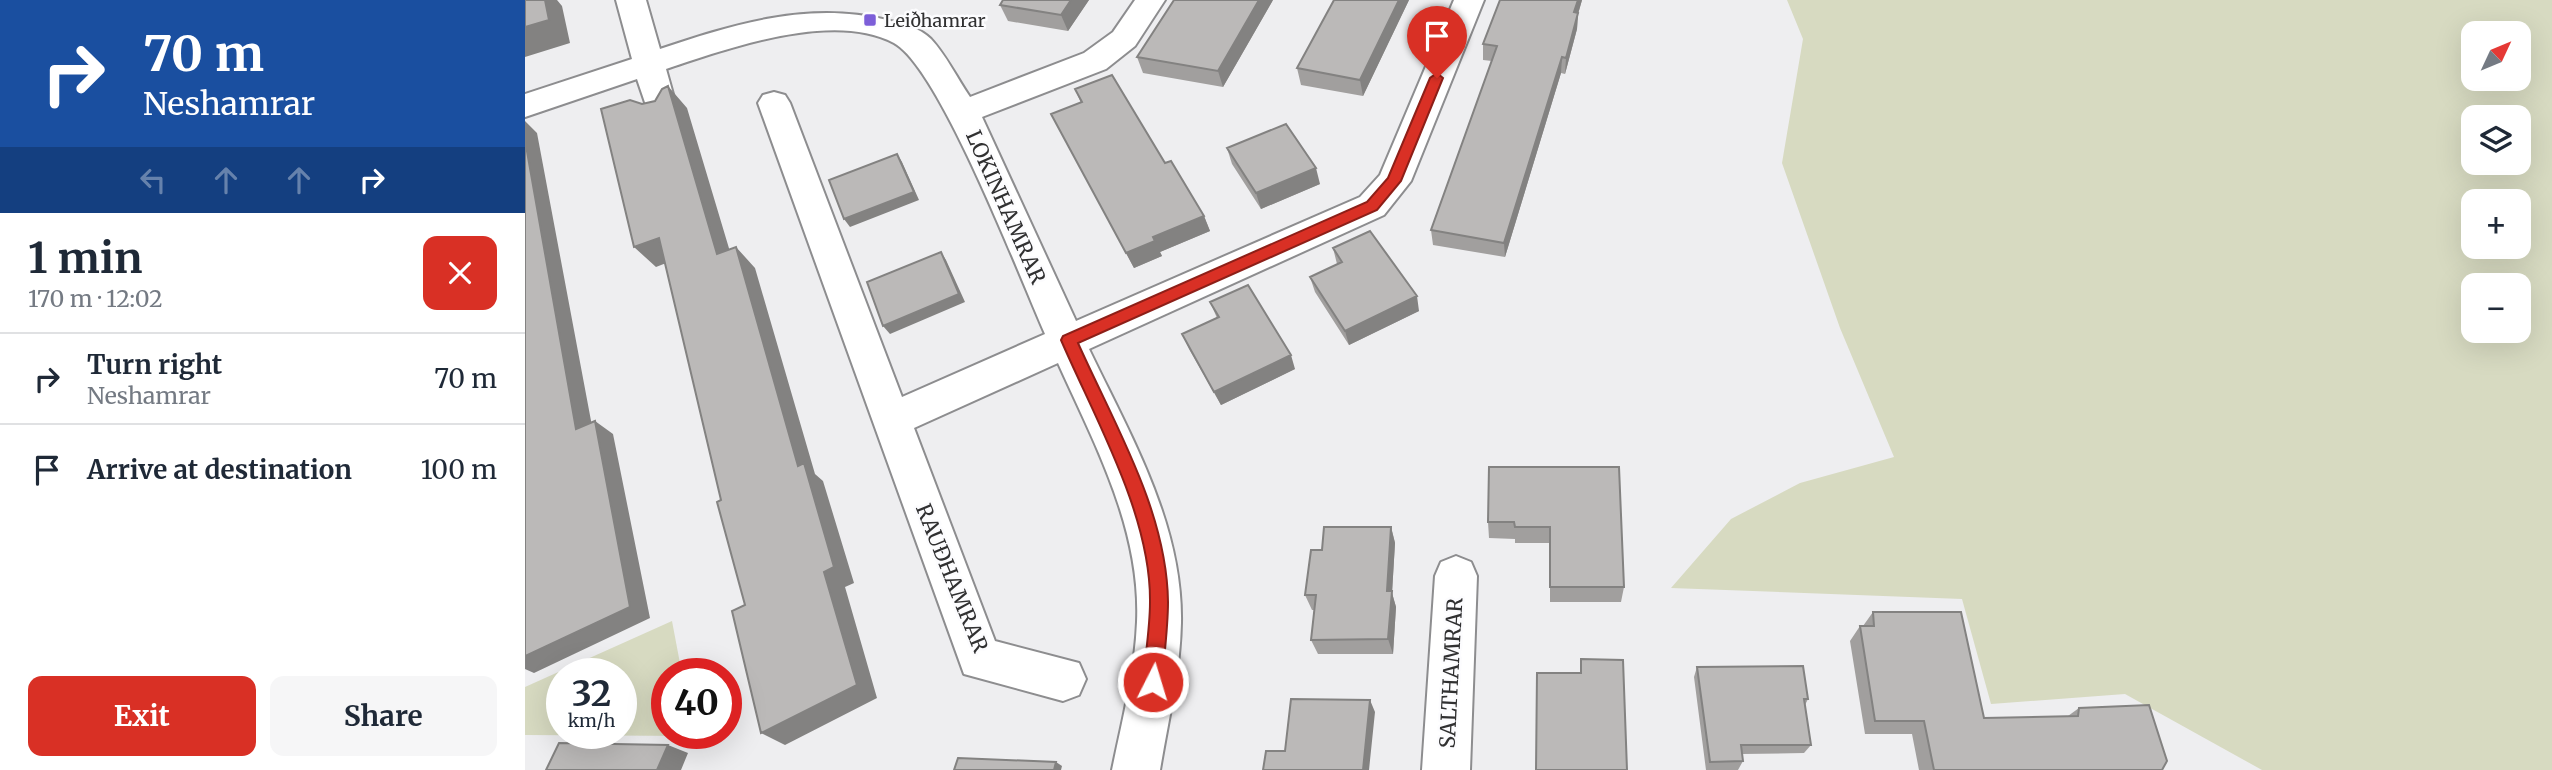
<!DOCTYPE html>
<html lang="en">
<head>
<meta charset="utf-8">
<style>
  :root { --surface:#fff; --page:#f6f6f7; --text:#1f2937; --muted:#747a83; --line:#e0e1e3; --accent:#d93025 }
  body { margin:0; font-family:Merriweather,serif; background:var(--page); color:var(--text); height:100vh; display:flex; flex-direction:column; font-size:26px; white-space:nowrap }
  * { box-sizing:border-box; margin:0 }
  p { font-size:23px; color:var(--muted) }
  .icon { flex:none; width:38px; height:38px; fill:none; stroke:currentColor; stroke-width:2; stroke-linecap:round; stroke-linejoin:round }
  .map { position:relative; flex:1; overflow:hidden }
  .sheet { display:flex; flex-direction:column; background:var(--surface); width:525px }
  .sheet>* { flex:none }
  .hud { background:#1a4fa0; color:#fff; overflow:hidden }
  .needle { width:46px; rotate:46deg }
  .fabs { position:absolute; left:1936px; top:21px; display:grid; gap:14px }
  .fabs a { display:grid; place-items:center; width:70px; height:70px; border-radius:14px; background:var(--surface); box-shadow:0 7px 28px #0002; font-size:35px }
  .speed { position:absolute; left:21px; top:658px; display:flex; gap:14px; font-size:35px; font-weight:700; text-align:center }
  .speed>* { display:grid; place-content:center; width:91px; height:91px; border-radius:50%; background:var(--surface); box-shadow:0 7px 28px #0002; line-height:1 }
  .speed small { font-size:18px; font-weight:400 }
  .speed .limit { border:10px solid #d22; background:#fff; color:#111 }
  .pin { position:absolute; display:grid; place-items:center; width:60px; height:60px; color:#fff; margin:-72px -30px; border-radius:50% 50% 50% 0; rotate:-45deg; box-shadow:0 0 7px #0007 }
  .pin .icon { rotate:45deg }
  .me { position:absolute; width:77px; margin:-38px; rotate:5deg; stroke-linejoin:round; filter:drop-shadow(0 0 5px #0008) }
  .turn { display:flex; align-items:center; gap:24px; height:147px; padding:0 28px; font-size:32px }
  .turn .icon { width:91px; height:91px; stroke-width:2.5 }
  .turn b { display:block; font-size:49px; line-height:60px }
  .lanes { display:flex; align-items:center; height:66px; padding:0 28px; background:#0003; justify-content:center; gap:35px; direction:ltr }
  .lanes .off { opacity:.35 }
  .round { display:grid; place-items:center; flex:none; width:74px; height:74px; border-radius:14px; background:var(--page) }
  .head { display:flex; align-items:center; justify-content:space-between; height:119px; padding:0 28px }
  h1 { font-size:42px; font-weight:700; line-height:52px }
  .button { display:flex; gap:14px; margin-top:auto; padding:14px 28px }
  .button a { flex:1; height:80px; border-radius:14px; background:var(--accent); color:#fff; font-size:28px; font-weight:700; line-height:80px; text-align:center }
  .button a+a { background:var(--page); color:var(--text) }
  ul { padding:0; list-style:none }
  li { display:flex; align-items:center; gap:21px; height:91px; padding:0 28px; border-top:2px solid var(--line) }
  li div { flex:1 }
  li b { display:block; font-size:26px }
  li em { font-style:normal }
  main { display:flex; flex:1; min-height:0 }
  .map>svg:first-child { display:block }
  .green { fill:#d7dac1; fill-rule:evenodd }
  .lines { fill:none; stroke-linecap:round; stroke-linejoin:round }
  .minor-casing { stroke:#8d8d8f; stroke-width:4 }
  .minor { fill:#fff; fill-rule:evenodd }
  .wall { fill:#a19f9e }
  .shaded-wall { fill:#838281 }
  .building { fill:#bbb9b8; stroke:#838281; stroke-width:2 }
  .route { fill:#d93025; stroke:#8d1f18; stroke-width:2 }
  .poi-dot { fill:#7c5ed8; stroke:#fcfcfe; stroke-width:2.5 }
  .labels { text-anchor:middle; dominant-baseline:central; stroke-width:5; stroke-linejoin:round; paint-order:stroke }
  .far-poi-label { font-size:18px; fill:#303031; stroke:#fcfcfe; text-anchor:start }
  .street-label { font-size:21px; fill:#303031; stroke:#fcfcfe }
</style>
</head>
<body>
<main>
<section class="sheet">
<div class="hud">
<div class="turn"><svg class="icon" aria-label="right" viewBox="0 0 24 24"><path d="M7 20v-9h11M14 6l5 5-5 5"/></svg><div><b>70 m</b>Neshamrar</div></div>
<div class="lanes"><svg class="icon off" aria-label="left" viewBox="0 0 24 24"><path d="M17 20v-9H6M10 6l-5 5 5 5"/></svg><svg class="icon off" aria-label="ahead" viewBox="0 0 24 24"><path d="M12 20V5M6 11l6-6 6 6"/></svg><svg class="icon off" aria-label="ahead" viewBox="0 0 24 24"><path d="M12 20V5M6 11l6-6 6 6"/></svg><svg class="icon" aria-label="right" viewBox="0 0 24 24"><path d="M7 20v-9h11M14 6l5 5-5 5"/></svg></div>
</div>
<div class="head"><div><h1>1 min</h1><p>170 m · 12:02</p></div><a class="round" style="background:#d93025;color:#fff"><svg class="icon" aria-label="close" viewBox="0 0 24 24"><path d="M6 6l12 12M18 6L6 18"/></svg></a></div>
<ul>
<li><svg class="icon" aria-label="right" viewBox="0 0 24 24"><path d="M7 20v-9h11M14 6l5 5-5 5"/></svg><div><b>Turn right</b><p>Neshamrar</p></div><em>70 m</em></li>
<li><svg class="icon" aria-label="arrive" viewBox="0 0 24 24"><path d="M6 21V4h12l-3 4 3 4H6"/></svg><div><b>Arrive at destination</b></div><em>100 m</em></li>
</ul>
<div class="button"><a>Exit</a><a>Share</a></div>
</section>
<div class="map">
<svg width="2027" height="770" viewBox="0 0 2027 770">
  <rect width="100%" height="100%" fill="#eeeef0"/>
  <path class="green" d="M1262,0H2027V770H1737L1600,694L1466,704L1437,599L1146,588L1206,519L1275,483L1369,457L1315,328L1257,163L1278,39ZM1948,33H1993V79H1948ZM1948,117H1993V163H1948ZM1948,201H1993V247H1948ZM1948,285H1993V331H1948Z
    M147,621L157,674H142V733H166V736L0,735V687ZM37,674H96V733H37Z"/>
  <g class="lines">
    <defs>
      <path id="minor" d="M91,0H121L135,49C210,24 283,1 362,20C377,24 394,27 406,39C421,55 432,78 445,97L559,53L588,32L610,0H640L610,46L581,69L457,117L551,321L835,197L855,175L929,0H959L886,181L859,215L564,349C605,435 658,524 656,623C655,673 643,721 635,770H587C597,721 610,672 612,622C616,529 570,445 533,363L389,428L470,641L554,663L561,679L554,695L538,701L439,674L233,103L238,95L249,92L260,95L265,103L377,397L520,334C495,278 415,68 369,43C308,10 202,49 141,69L153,112L148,120L137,123L126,120L112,79L0,117V94L107,59Z
        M931,556L946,562L952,576L945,770H897L910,576L916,562Z"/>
    </defs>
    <use href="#minor" class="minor-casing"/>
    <use href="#minor" class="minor"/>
  </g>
  <path class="wall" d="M564,0L543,31L483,21L475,5Z
    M748,0L698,87L618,73L612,57Z
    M809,0H884L838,96L776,85L772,68Z
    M975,0H1057L1053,14L1052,29L1040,74L1036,73L980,257L908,245L906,230L967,61L958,60V44Z
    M550,89L640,163L679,216L685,231L635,252L637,256L609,268L526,114L556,103Z
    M702,148L795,184L736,209L707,164Z
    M808,248L894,311L824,345L790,292L785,277L812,264Z
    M685,302L770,369L696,405L664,349L657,334L692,318Z
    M964,467L1099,587L1096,602H1025V543H990V539L964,538L963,522Z
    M866,527L870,543L867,593L871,607L868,654H793L786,640L789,610H787L780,595L797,550Z
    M1348,612L1459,718L1543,716L1554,708L1637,770H1394L1387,734H1340L1325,641L1335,626H1338Z
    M1172,667L1283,699L1280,705L1286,745L1279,753L1217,754L1218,761L1213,770H1181L1169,677Z"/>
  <path class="shaded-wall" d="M20,0H32L37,6L45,43L0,57V27Z
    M546,0H564L543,31L536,15Z
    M734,0H748L698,87L693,71Z
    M874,0H884L838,96L835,80Z
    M1053,0H1057L1053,14L1052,29L1040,74L1041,58L1049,12Z
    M1037,57L1036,73L980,257L979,243Z
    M143,86L162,108L212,275L192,254Z
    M0,121L12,133L70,442L51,429L0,140Z
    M372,154L377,162L394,200L325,227L319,219Z
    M791,168L795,184L736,209L731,193Z
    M679,216L685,231L635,252L637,256L609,268L601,253L628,237Z
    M134,238L154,258L131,267L109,247Z
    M211,247L230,268L290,474L298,481L329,583L320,587L352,698L260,745L236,733L299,572L273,466Z
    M416,252L421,260L440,302L365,334L358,326Z
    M892,296L894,311L824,345L820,331Z
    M766,355L770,369L696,405L689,392Z
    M70,421L88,434L125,618L9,673L0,669V656Z
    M866,527L870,543L867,593L871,607L868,654L863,639L862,591Z
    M845,700L850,712L844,770H838Z
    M143,745L163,753L156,770H132Z
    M531,762L537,766L536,770H529Z"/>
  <path class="building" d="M0,0H20L24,20L0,27Z
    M478,0H546L536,15L475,5Z
    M649,0H734L693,71L612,57Z
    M809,0H874L835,80L772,68Z
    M975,0H1053L1049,12L1053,13L1041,58L1037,57L979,243L906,230L972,46L958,44Z
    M587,75L640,163L646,161L679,216L628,237L630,241L601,253L526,114L557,102L550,89Z
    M143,86L192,254L211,247L273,466L279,463L309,567L299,572L332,685L236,733L207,611L220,605L192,502L196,500L134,238L109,247L76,109L105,100L117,104L130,101L137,89Z
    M761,124L791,168L731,193L702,148Z
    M0,140L51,429L70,421L105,607L0,656Z
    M372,154L389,192L319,219L304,180Z
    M845,231L892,296L820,331L785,277L817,262L808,248Z
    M416,252L434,294L358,326L342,282Z
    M723,285L766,355L689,392L657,334L694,317L685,302Z
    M964,467H1094L1099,587H1025V527H990L989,522H963Z
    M799,527H866L862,591H867L863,639L786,640L791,595H780L786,550H797Z
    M1348,612H1436L1459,718L1553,716L1554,708L1624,705L1642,761L1637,770H1409L1399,721H1350L1335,626H1349Z
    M1056,659L1098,660L1102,770H1011L1012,673H1056Z
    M1278,666L1283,699H1279L1286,745H1216L1218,761L1185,762L1172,667Z
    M766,699L845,700L838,770H738L741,751H760Z
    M34,743L143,745L132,770H21Z
    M433,758L531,762L529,770H429Z"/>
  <path class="route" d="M912,73L918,78L876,181L852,210L553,343C589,424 642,511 643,602C643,628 639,656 637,682L634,689L628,692L621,689L618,682C620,656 625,629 625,602C626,515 570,419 536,340L538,336L842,202L863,178L905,78Z"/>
  <rect class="poi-dot" x="338" y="13" width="14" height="14" rx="3.5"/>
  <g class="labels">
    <g class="far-poi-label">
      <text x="359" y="20">Leiðhamrar</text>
    </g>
    <g class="street-label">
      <text transform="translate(481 207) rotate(66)">LOKINHAMRAR</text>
      <text transform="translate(427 578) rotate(68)">RAUÐHAMRAR</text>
      <text transform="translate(926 673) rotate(-87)">SALTHAMRAR</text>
    </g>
  </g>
</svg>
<div class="fabs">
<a><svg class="needle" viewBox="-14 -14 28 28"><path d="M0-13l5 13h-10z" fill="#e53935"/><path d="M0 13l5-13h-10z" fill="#747a83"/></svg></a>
<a><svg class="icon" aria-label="layers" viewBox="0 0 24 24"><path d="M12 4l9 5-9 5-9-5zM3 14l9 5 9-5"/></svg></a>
<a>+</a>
<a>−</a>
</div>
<div class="speed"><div>32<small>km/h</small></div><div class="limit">40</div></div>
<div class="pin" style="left:912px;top:78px;background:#d93025"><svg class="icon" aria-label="arrive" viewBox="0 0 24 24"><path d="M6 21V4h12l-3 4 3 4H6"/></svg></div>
<svg class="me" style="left:628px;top:682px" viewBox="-20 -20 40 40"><circle r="17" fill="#d93025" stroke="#fff" stroke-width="3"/><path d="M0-11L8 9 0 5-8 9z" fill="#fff"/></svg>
</div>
</main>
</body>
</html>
